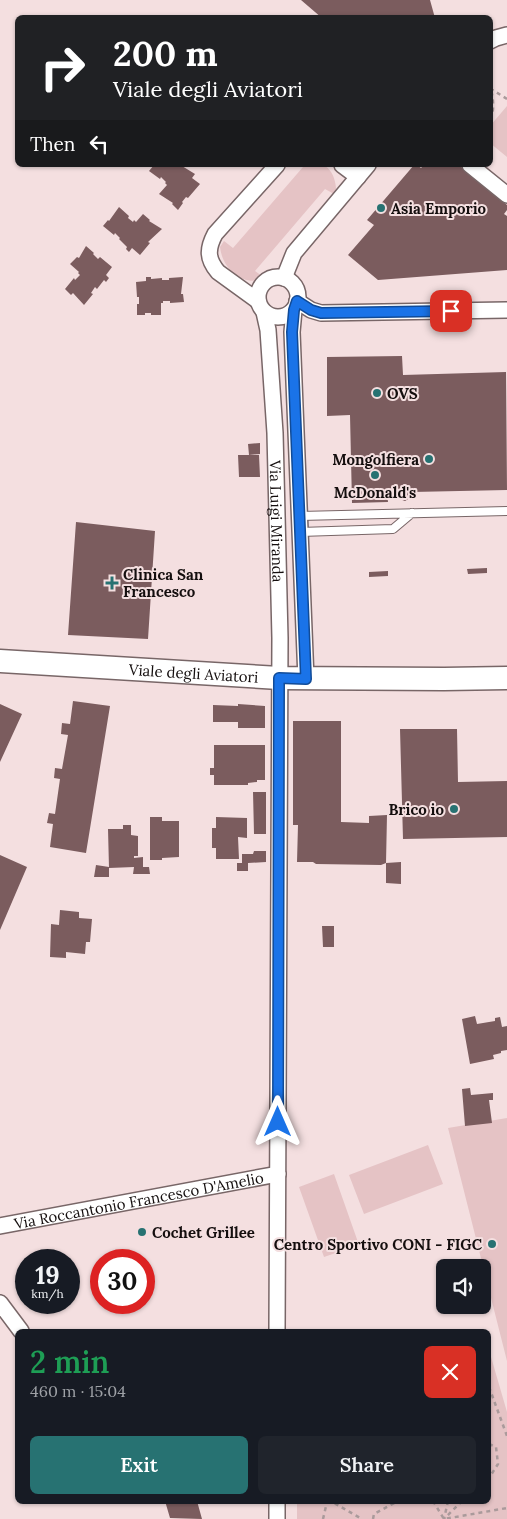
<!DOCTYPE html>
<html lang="en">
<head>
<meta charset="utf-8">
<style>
  :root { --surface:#171b24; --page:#20242c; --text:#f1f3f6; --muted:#9ea1a6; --accent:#277272 }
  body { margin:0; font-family:Lora,serif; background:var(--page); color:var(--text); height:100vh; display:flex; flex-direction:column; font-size:19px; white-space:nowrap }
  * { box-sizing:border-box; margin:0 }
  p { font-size:16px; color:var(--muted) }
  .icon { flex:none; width:28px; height:28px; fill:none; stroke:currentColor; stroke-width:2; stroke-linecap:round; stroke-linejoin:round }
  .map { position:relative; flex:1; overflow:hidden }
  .side { position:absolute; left:15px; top:1329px; width:476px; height:175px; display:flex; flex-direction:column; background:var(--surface); border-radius:8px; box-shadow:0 1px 4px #0004 }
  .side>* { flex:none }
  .hud { position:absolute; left:15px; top:15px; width:478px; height:152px; border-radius:8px; box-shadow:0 1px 4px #0004; background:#202124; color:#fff; overflow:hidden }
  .tools { position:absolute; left:436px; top:1259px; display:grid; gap:10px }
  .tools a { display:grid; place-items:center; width:55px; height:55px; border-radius:8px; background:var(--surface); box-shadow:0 1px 4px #0004; font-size:25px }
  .speed { position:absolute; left:15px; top:1249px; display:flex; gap:10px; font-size:25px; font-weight:700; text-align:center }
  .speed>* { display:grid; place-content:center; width:65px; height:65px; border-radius:50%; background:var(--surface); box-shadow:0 1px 4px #0004; line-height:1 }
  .speed small { font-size:12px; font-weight:400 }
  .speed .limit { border:8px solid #d22; background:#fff; color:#111 }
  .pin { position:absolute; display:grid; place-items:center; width:42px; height:42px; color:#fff; margin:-21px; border-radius:10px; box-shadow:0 2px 8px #0006 }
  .me { position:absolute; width:55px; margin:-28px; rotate:0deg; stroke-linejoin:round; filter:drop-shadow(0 0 4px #0008) }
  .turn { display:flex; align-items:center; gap:18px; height:105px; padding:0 15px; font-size:22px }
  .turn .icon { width:65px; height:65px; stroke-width:2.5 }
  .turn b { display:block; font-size:35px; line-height:42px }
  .then { display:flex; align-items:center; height:48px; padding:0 15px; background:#0003; gap:10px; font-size:19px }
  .round { display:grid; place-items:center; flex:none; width:52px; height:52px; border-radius:8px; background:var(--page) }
  .overview { display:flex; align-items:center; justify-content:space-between; height:85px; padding:0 15px }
  h1 { font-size:30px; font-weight:600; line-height:38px; color:#1e9e55 }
  .button { display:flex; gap:10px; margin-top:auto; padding:10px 15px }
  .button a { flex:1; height:58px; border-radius:8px; background:var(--accent); color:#fff; font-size:20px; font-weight:600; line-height:58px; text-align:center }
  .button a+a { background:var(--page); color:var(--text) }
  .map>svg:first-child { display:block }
  .green { fill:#e5c3c5 }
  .building { fill:#7b5c5e }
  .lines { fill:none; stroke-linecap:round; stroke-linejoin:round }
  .lane-casing { stroke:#786667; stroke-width:10 }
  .street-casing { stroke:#786667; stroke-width:18 }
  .secondary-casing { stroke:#786667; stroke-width:25 }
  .path { stroke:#aa9a9b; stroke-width:2.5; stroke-dasharray:4 4; stroke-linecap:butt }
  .lane { stroke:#fff; stroke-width:8 }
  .street { stroke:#fff; stroke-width:15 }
  .secondary { stroke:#fff; stroke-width:22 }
  .route-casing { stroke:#114b97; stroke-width:12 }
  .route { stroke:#1a73e8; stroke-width:9 }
  .poi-dot { fill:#277272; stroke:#f4dfe0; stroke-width:2 }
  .labels { text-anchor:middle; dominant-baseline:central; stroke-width:4; stroke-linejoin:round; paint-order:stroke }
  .poi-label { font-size:15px; font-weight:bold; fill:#140e0e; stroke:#f4dfe0; text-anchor:start }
  .street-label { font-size:15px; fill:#140e0e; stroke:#f4dfe0 }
</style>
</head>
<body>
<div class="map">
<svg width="507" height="1519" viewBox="0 0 507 1519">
  <rect width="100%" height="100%" fill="#f4dfe0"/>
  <path class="green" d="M507,106V157L490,143V126Z
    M301,165C307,165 315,164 322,165C332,167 337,183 336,192L334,194L325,189L255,271L262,276L261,280C240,285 222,267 220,247L224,241L233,248L303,167Z
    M507,1118V1361L448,1128Z
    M428,1145L443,1184L364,1214L349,1175Z
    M334,1174L359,1245L324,1257L299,1187Z
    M489,1350L507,1412V1519H297V1501H489Z"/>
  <path class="building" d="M301,0H430L435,18H322Z
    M154,165H178L181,167L182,166L195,174L192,178L200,184L188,198L186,197L182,202L183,203L178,210L172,204L173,203L159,194L167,185L165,183L166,182L161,177L160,179L149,171Z
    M414,165H417L421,168L424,165H459L507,205V210L504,214L507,216V270L378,280L348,255L374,225L367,220Z
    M119,207L129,216L128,218L133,222L134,220L136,222L143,214L150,220L149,221L162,229L148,242L150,243L140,255L132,248L129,252L126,249L127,247L119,239L120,238L115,233L114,235L103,226L108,220L109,221Z
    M86,246L94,253L93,254L98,259L100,257L112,267L106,275L109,278L106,282L104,280L97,289L95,287L91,293L93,294L84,305L73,293L71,295L65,289L74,278L75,280L80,275L78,273L79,272L70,264L77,257L79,258Z
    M146,277H151V279L162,278V280H169V278L183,277L181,294H183L184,302L170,303V301H163V303H161V315H151V313H145V315H137V304H139V297H137L136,282L146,281Z
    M402,356L403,375L506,372L507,490L412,492L410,498L405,501L397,498V492L387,493L388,502L352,503L350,415L327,416V357Z
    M260,443V454L249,455L248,444Z
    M238,455H259L260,477H239Z
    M76,522L155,531L148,639L68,635Z
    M487,568V573L468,574L467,569Z
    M388,571V576L369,577V572Z
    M73,701L110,706L86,853L50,847L53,824L47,823L49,813L55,814L60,779L54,778L55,768L62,769L68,735L61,734L62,723L70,724Z
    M0,704L22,714L0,762Z
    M238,704L265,706V728H238V722H213V705L238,706Z
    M293,721H341V822L369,823V816L387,815L386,863L381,865L316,864L313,862H297L298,825H293Z
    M400,729H457L458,782L507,781V837L403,839Z
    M214,745H265V780H257V782L248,783V785H214V775H210V768H214Z
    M253,792H266V834H254Z
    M150,817H162V821H179V857L162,858V860H150Z
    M216,817L247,818V838L238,837L239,859H216V848H212V828H216Z
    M123,825H131V835L138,836V856H134V858L143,857V867H149L150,874H133L134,867L109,868L108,829H123Z
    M254,851H266V862L248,863V871H237V863H242V854H253Z
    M0,855L27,867L0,930Z
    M401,862V884L386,883V863Z
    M96,865L109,867V877H94Z
    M60,910L79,912V918L92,919L90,942H86L85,954L66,952V958L50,957L51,924L59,925Z
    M322,926H334V947H323Z
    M475,1016L477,1024L495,1021V1018L500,1017L502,1027L507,1026V1050L501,1051V1053L493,1055L494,1059L470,1064L462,1019Z
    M470,1088L471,1095L493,1093V1100H489L492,1123L465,1126L462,1089Z
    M165,1501H197L202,1519L170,1518Z"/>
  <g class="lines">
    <defs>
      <path id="lane" d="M300,516L507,511
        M300,532L393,529L412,513"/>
      <g id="street">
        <path d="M490,41L496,38L507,35"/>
        <path d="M342,165L358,177"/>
        <path d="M470,165L507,195"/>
        <circle cx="278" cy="297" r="20"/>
        <path d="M284,278L294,253L368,165"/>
        <path d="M258,301L218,272C207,259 207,249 215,234L277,165"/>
        <path d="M297,301L311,310L321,313L507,310"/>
        <path d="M294,310L292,332L306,679"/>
        <path id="s1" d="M264,312L268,330L275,433L280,638L277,1331"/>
        <path id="s2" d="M0,1226L278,1174"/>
        <path d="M0,1303L21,1331"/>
        <path d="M277,1519V1501"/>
      </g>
      <g id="secondary">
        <path id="s3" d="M0,661L279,678L444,679L507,678"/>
      </g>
    </defs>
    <use href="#lane" class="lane-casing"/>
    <use href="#street" class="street-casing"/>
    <use href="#secondary" class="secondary-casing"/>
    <path class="path" d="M490,80L491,89L507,99
      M490,119C495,110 493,99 491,89
      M489,1387L507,1436
      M489,1444L496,1447L498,1464L489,1478
      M433,1501L444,1519L507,1508
      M448,1501L444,1519L462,1501
      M327,1502L334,1503L362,1519
      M323,1519L327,1502L323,1501
      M373,1519L374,1514L398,1501"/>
    <use href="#lane" class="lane"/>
    <use href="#street" class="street"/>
    <use href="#secondary" class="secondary"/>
  </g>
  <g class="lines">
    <defs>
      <path id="route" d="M278,1122L279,678L306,679L292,332L294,310L297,301L311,310L321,313L451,311"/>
    </defs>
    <use href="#route" class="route-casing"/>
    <use href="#route" class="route"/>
  </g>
  <g class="poi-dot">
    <circle cx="381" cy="208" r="5"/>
    <circle cx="377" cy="393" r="5"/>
    <circle cx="429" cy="459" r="5"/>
    <circle cx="375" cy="475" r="5"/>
    <path d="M109.5 575.5h5v5h5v5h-5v5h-5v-5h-5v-5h5z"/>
    <circle cx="454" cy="809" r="5"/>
    <circle cx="142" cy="1232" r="5"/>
    <circle cx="492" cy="1244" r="5"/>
  </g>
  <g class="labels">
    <g class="poi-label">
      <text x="391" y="208">Asia Emporio</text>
      <text x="387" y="393">OVS</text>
      <text x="419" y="459" text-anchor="end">Mongolfiera</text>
      <text x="375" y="492" text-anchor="middle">McDonald's</text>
      <text x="123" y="574">Clinica San<tspan x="123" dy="17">Francesco</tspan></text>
      <text x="444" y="809" text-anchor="end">Brico io</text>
      <text x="152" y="1232">Cochet Grillee</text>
      <text x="482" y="1244" text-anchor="end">Centro Sportivo CONI - FIGC</text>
    </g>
    <g class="street-label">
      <text stroke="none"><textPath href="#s1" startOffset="210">Via Luigi Miranda</textPath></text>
      <text stroke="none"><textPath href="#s3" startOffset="194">Viale degli Aviatori</textPath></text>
      <text stroke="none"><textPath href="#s2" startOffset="141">Via Roccantonio Francesco D'Amelio</textPath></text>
    </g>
  </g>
</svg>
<div class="tools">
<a><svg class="icon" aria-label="sound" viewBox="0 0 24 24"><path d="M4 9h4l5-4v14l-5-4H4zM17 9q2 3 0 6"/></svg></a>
</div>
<div class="speed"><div>19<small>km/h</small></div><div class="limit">30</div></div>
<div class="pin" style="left:451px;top:311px;background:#d93025"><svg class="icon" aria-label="arrive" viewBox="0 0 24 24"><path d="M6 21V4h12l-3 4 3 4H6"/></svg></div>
<svg class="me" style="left:278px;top:1122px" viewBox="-20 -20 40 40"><path d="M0-17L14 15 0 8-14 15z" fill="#1a73e8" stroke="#fff" stroke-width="4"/></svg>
<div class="hud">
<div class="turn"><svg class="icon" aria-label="right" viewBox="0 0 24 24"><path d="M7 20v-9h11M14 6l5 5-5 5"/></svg><div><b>200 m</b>Viale degli Aviatori</div></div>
<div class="then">Then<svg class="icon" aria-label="left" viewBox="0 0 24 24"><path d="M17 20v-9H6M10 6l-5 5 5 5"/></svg></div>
</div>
<section class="side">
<div class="overview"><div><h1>2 min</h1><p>460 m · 15:04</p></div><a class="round" style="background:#d93025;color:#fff"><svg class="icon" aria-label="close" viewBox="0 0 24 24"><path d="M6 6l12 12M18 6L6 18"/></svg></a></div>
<div class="button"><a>Exit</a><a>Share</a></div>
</section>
</div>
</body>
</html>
